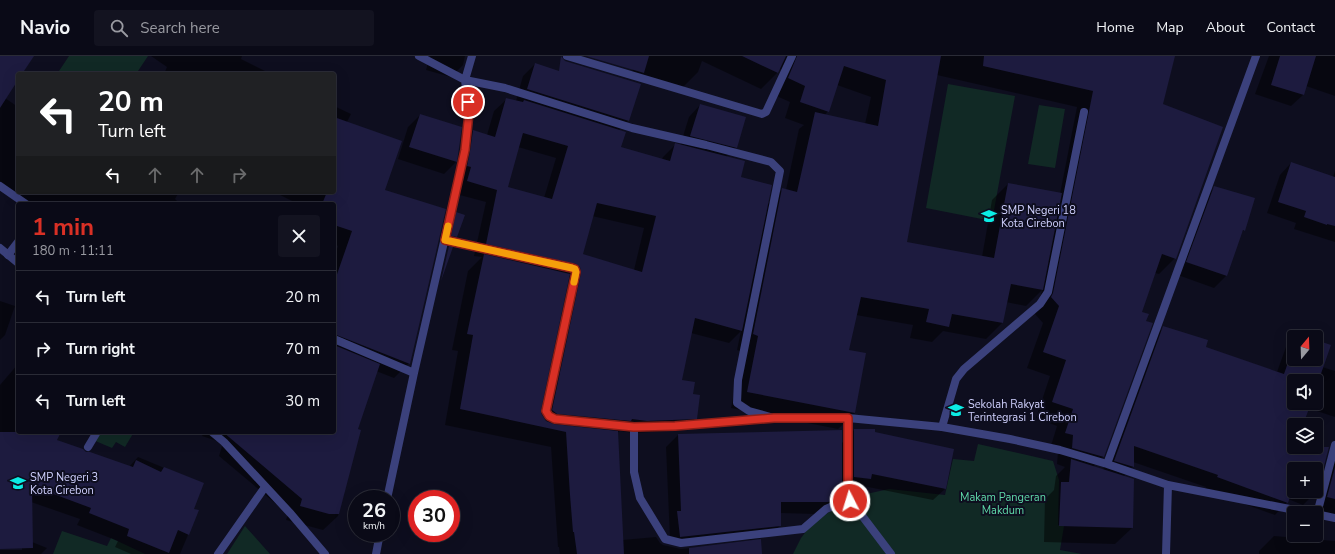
<!DOCTYPE html>
<html lang="en">
<head>
<meta charset="utf-8">
<style>
  :root { --surface:#0a0a17; --page:#131320; --text:#f1f3f6; --muted:#999aa1; --line:#2a2b36; --accent:#d93025 }
  body { margin:0; font-family:"Nunito Sans",sans-serif; background:var(--page); color:var(--text); height:100vh; display:flex; flex-direction:column; font-size:15px; white-space:nowrap }
  * { box-sizing:border-box; margin:0 }
  p { font-size:13px; color:var(--muted) }
  .icon { flex:none; width:22px; height:22px; fill:none; stroke:currentColor; stroke-width:2; stroke-linecap:round; stroke-linejoin:round }
  .map { position:relative; flex:1; overflow:hidden }
  .details { position:absolute; left:16px; top:146px; width:320px; height:232px; display:flex; flex-direction:column; background:var(--surface); border-radius:4px; box-shadow:0 4px 16px #0002,0 0 0 1px var(--line) }
  .details>* { flex:none }
  .banner { position:absolute; left:16px; top:16px; width:320px; height:122px; border-radius:4px; box-shadow:0 4px 16px #0002,0 0 0 1px var(--line); background:#202124; color:#fff; overflow:hidden }
  .needle { width:26px; rotate:19deg }
  .fabs { position:absolute; left:1287px; top:274px; display:grid; gap:8px }
  .fabs a { display:grid; place-items:center; width:36px; height:36px; border-radius:4px; background:var(--surface); box-shadow:0 4px 16px #0002,0 0 0 1px var(--line); font-size:20px }
  .speed { position:absolute; left:348px; top:434px; display:flex; gap:8px; font-size:20px; font-weight:700; text-align:center }
  .speed>* { display:grid; place-content:center; width:52px; height:52px; border-radius:50%; background:var(--surface); box-shadow:0 4px 16px #0002,0 0 0 1px var(--line); line-height:1 }
  .speed small { font-size:10px; font-weight:400 }
  .speed .limit { border:6px solid #d22; background:#fff; color:#111 }
  .pin { position:absolute; display:grid; place-items:center; width:34px; height:34px; color:#fff; margin:-17px; border:2px solid #fff; border-radius:50%; box-shadow:0 1px 4px #0007 }
  .me { position:absolute; width:44px; margin:-22px; rotate:355deg; stroke-linejoin:round; filter:drop-shadow(0 0 3px #0008) }
  .turn { display:flex; align-items:center; gap:14px; height:84px; padding:0 16px; font-size:18px }
  .turn .icon { width:52px; height:52px; stroke-width:2.5 }
  .turn b { display:block; font-size:28px; line-height:34px }
  .lanes { display:flex; align-items:center; height:38px; padding:0 16px; background:#0003; justify-content:center; gap:20px; direction:ltr }
  .lanes .off { opacity:.35 }
  .round { display:grid; place-items:center; flex:none; width:42px; height:42px; border-radius:4px; background:var(--page) }
  .head { display:flex; align-items:center; justify-content:space-between; height:68px; padding:0 16px }
  h1 { font-size:24px; font-weight:700; line-height:30px; color:var(--accent) }
  ul { padding:0; list-style:none }
  li { display:flex; align-items:center; gap:12px; height:52px; padding:0 16px; border-top:1px solid var(--line) }
  li div { flex:1 }
  li b { display:block; font-size:15px }
  li em { font-style:normal }
  header { display:flex; align-items:center; gap:24px; box-sizing:border-box; height:56px; padding:0 20px; background:var(--surface); border-bottom:1px solid var(--line) }
  header strong { font-size:19px }
  nav { display:flex; gap:22px; margin-inline-start:auto; font-size:14px }
  .search { width:280px; height:36px; background:var(--page); display:flex; align-items:center; gap:10px; box-sizing:border-box; padding:0 14px; border-radius:4px; color:var(--muted); font-size:15px }
  .map>svg:first-child { display:block }
  .green { fill:#112925 }
  .shadow { fill:#0007; fill-rule:evenodd }
  .building { fill:#1d1b3f; fill-rule:evenodd }
  .lines { fill:none; stroke-linecap:round; stroke-linejoin:round }
  .service { stroke:#3b417c; stroke-width:8 }
  .minor { stroke:#3b417c; stroke-width:8 }
  .tertiary { stroke:#3b417c; stroke-width:8 }
  .route-casing { stroke:#8d1f18; stroke-width:10 }
  .route { stroke:#d93025; stroke-width:7 }
  .slow { stroke:#f59e0b; stroke-width:7 }
  .labels { text-anchor:middle; dominant-baseline:central; stroke-width:4; stroke-linejoin:round; paint-order:stroke }
  .poi-label { font-size:11px; fill:#cfd0fd; stroke:#0e0e1f; text-anchor:start }
  .park-label { font-size:11px; fill:#5fd9a9; stroke:#0e0e1f }
</style>
</head>
<body>
<header>
<strong>Navio</strong>
<div class="search"><svg class="icon" aria-label="search" viewBox="0 0 24 24"><circle cx="10" cy="10" r="6"/><path d="M15 15l6 6"/></svg>Search here</div>
<nav><a>Home</a><a>Map</a><a>About</a><a>Contact</a></nav>
</header>
<div class="map">
<svg width="1335" height="498" viewBox="0 0 1335 498">
  <rect width="100%" height="100%" fill="#0e0e1f"/>
  <path class="green" d="M69,0H148L136,18H57Z
    M948,28L1015,40L992,165L926,152Z
    M1039,49L1065,53L1055,112L1028,108Z
    M94,376H134L125,391L116,386L112,392L93,384Z
    M978,388L1053,405L1059,424L1058,469L1064,470L1060,494L1082,498H793L801,482L811,469L832,454L860,458L857,440L889,433L945,439L953,403L974,405Z
    M245,470L270,498H227Z
    M62,475L107,490L111,482L145,498H53Z"/>
  <path class="shadow" d="M0,0H33L21,18H18V23L5,42L18,51V136H179L175,143L177,145L175,148H19L23,142L0,126Z
    M151,0H242L241,3L271,18H164L167,11Z
    M430,0H465L463,9L451,21L426,14Z
    M637,0H1174L1162,49L1175,202L1159,218L1155,217L1141,257L1145,265L1151,267L1103,401L1093,411L1103,414L1151,284L1164,271L1204,291L1277,316L1286,291L1294,283V303H1316V285L1322,311L1335,315V361L1308,352L1302,369H1294V391H1316L1327,394L1316,436L1303,449L1288,443L1287,446L1275,459L1205,434L1206,431L1133,406V411L1123,421L1132,472L1115,488L1044,486L1045,443L1054,434L1056,420L1065,411L1057,408L1058,396L1050,393L1057,370L1036,362L1050,320L1027,312L1043,267L1035,258L1038,254L1042,234L1026,250L1006,246L1002,267L986,283L943,275L932,286L910,282L913,269L856,259L847,295L855,357L838,373L731,352L743,296L737,294L741,275L729,287L691,277L681,325L692,339L696,362L683,374L634,377L620,375L617,377L622,484L656,481L660,487L663,489L681,493L703,491L727,498H560L559,491H558L551,391L445,369L458,295L452,294L468,215L482,201L474,200L486,146L456,138L461,87L473,75L487,79L494,55L507,43L516,45L523,20L535,8L636,40L628,65L618,75L620,92L662,104L663,101L675,89L680,90L689,61L700,49L736,91L726,101L740,121L767,149L783,133L786,134L799,73L804,69L785,62L790,46L772,38L781,19V14L779,12L777,17L761,33L702,5L698,16L682,32L632,16ZM937,19L1077,51L1060,138L1008,128L992,144L982,201L906,187ZM837,29L871,41L865,68L825,59L828,55ZM518,91L556,102L544,142L507,132ZM592,160L644,172L634,214L582,198ZM568,224L570,230L542,359L540,354ZM1294,325H1316V347H1294ZM1294,413H1316V435H1294Z
    M1269,0H1335V40L1306,30L1303,39L1291,50L1255,38Z
    M334,50L351,58L347,66L384,134L409,307L394,322L376,315L356,373L360,374L338,460L323,474L286,464L288,458L219,400L223,387L202,380L204,376H334V201L338,190L334,188V148H298L274,136H334Z
    M420,59L461,71L456,106L444,118L398,103L408,71Z
    M1291,107L1333,121L1335,115V186L1294,173L1296,167L1267,157L1280,119Z
    M1215,131L1244,174L1241,177L1226,220L1214,232L1175,218L1203,143Z
    M457,157L456,180L444,192L445,169Z
    M0,245L15,250L5,279L0,284Z
    M1298,279L1305,281H1296Z
    M18,308V376H60L56,384L85,397L129,411L138,401L203,428L193,453L198,455L180,498H131L115,491L118,485L77,469L80,463L31,446L32,486L47,492L41,498H0V494H22V492H0V329Z
    M854,374H874V377L945,433L933,444L863,430L858,434L842,433L843,442L831,454L815,458L780,457V470L768,481L749,484L670,483L666,391L678,379L842,375V387Z
    M1335,396V460L1315,453Z
    M1274,480L1335,485V498H1259V495Z"/>
  <path class="building" d="M0,0H34L22,18H18V24L0,52Z
    M561,0L565,5L641,28L629,65L527,33L535,7L559,15Z
    M586,0H649L644,17Z
    M742,0H786L778,17Z
    M797,0H941L907,186L994,202L1008,127L1062,137L1043,234L1011,228L1003,267L952,258L949,271L926,266L929,253L861,241L849,294L866,297L855,357L747,336L758,280L753,278L782,132L797,136L815,56L878,70L886,24L844,10L829,56L800,46L805,30L788,22Z
    M984,0H1175L1163,48L1223,71L1176,203L1162,198L1142,256L1149,258L1146,265L1153,267L1104,401L1072,392L1073,379L1065,377L1073,353L1052,346L1066,304L1043,296L1059,250L1051,241L1053,237L1093,35L983,10Z
    M1280,0H1316L1304,39L1271,29Z
    M506,42L523,46L524,44L626,76L621,91L670,105L675,87L745,105L741,121L772,129L742,275L695,262L682,324L695,326L693,338L700,339L697,363L647,365L632,363L631,365L557,358L552,354L581,217L580,211L576,208L486,188L497,134L467,125L471,111L467,110L470,95L473,74L495,81ZM523,77L568,90L552,143L508,131ZM597,147L656,160L642,216L583,198Z
    M700,48L746,61L737,92L690,80Z
    M420,58L462,71L457,106L409,91Z
    M334,61L402,85L385,134L446,153L410,308L334,278V227L352,175L334,169V148H322L327,136H334Z
    M1291,106L1335,121V170L1327,168V169L1304,161L1306,155L1278,146Z
    M1214,130L1255,142L1245,175L1243,174L1227,220L1186,206Z
    M456,156L465,159L457,181L451,180Z
    M449,190L453,191L441,225Z
    M484,198L570,218L541,354V357L546,365L554,368L618,375L624,498H577L574,476H573L570,439L566,376L460,353L473,279L467,278Z
    M1163,270L1208,284L1206,291L1284,318L1294,289V303H1316V284L1331,289L1316,332V325H1294V347H1311L1303,369H1294V391H1329L1317,437L1312,435H1316V413H1294V429L1288,447L1217,421L1218,419L1134,390V411L1114,405Z
    M334,289L380,308L358,373L361,374L339,458H329L300,450L302,443L223,376H334Z
    M854,373H875V376L954,393L946,433L872,418L871,423L854,421Z
    M842,374V435L844,443L828,446H781V470L680,481L677,455H681L678,378Z
    M0,376H61L57,384L83,393L86,396H90L133,411L136,404L161,416L164,411L204,427L194,453L199,454L189,479L178,474L169,497L127,480L129,473L89,457L91,452L32,430L33,492L0,493Z
    M1071,403L1134,423L1133,472L1059,470L1061,426H1069Z
    M1335,411V443L1327,441Z
    M761,483L762,498H689V492Z"/>
  <g class="lines">
    <path class="service" d="M0,130L26,148
      M8,199L18,186
      M942,371L956,323L964,313L1040,248L1048,236L1084,56
      M88,391L97,376
      M857,453L891,498"/>
    <path class="minor" d="M472,0L465,24L505,32L632,72L706,89L771,106L780,115L738,324L737,347L749,355L774,362H848L942,371L1010,383L1060,394L1107,408L1168,429L1310,457
      M567,0L762,58L766,56L792,0
      M445,184L575,213L576,216L546,355L549,360L555,363L634,371L675,370L766,362
      M334,283L414,317
      M848,362V435L850,445L857,453
      M634,371V416L640,442L665,483L681,487L803,473L826,453L833,450L852,447
      M1107,408L1256,0
      M387,443L414,317L465,94L469,57L465,24L419,0
      M1316,458L1335,462
      M1317,458L1335,389
      M218,498L265,431
      M376,498L380,477
      M1166,498L1168,429"/>
    <path class="tertiary" d="M0,192L18,207
      M212,376L224,386L291,458L325,498"/>
  </g>
  <g class="lines">
    <defs>
      <path id="route" d="M468,46L469,57L465,94L445,184L572,212L575,213L576,216L546,355L549,360L555,363L634,371L675,370L774,362H848V435L850,445"/>
    </defs>
    <use href="#route" class="route-casing"/>
    <use href="#route" class="route"/>
    <path class="slow" d="M448,170L445,184L572,212L575,213L576,216L574,226"/>
  </g>
  <defs>
    <symbol id="school-bare" viewBox="-9 -9 18 18"><path d="M0-5L7-2L0 1L-7-2ZM-4 1L0 2.5L4 1V4Q0 6-4 4Z" fill="#0bece4" stroke="#0e0e1f" stroke-width="2.5" paint-order="stroke"/></symbol>
  </defs>
  <g fill-rule="evenodd">
    <use href="#school-bare" x="978" y="149" width="22" height="22"/>
    <use href="#school-bare" x="945" y="343" width="22" height="22"/>
    <use href="#school-bare" x="7" y="416" width="22" height="22"/>
  </g>
  <g class="labels">
    <g class="poi-label">
      <text x="1001" y="154">SMP Negeri 18<tspan x="1001" dy="13">Kota Cirebon</tspan></text>
      <text x="968" y="348">Sekolah Rakyat<tspan x="968" dy="13">Terintegrasi 1 Cirebon</tspan></text>
      <text x="30" y="421">SMP Negeri 3<tspan x="30" dy="13">Kota Cirebon</tspan></text>
    </g>
    <g class="park-label">
      <text x="1003" y="441">Makam Pangeran<tspan x="1003" dy="13">Makdum</tspan></text>
    </g>
  </g>
</svg>
<div class="fabs">
<a><svg class="needle" viewBox="-14 -14 28 28"><path d="M0-13l5 13h-10z" fill="#e53935"/><path d="M0 13l5-13h-10z" fill="#999aa1"/></svg></a>
<a><svg class="icon" aria-label="sound" viewBox="0 0 24 24"><path d="M4 9h4l5-4v14l-5-4H4zM17 9q2 3 0 6"/></svg></a>
<a><svg class="icon" aria-label="layers" viewBox="0 0 24 24"><path d="M12 4l9 5-9 5-9-5zM3 14l9 5 9-5"/></svg></a>
<a>+</a>
<a>−</a>
</div>
<div class="speed"><div>26<small>km/h</small></div><div class="limit">30</div></div>
<div class="pin" style="left:468px;top:46px;background:#d93025"><svg class="icon" aria-label="arrive" viewBox="0 0 24 24"><path d="M6 21V4h12l-3 4 3 4H6"/></svg></div>
<svg class="me" style="left:850px;top:445px" viewBox="-20 -20 40 40"><circle r="17" fill="#d93025" stroke="#fff" stroke-width="3"/><path d="M0-11L8 9 0 5-8 9z" fill="#fff"/></svg>
<div class="banner">
<div class="turn"><svg class="icon" aria-label="left" viewBox="0 0 24 24"><path d="M17 20v-9H6M10 6l-5 5 5 5"/></svg><div><b>20 m</b>Turn left</div></div>
<div class="lanes"><svg class="icon" aria-label="left" viewBox="0 0 24 24"><path d="M17 20v-9H6M10 6l-5 5 5 5"/></svg><svg class="icon off" aria-label="ahead" viewBox="0 0 24 24"><path d="M12 20V5M6 11l6-6 6 6"/></svg><svg class="icon off" aria-label="ahead" viewBox="0 0 24 24"><path d="M12 20V5M6 11l6-6 6 6"/></svg><svg class="icon off" aria-label="right" viewBox="0 0 24 24"><path d="M7 20v-9h11M14 6l5 5-5 5"/></svg></div>
</div>
<section class="details">
<div class="head"><div><h1>1 min</h1><p>180 m · 11:11</p></div><a class="round"><svg class="icon" aria-label="close" viewBox="0 0 24 24"><path d="M6 6l12 12M18 6L6 18"/></svg></a></div>
<ul>
<li><svg class="icon" aria-label="left" viewBox="0 0 24 24"><path d="M17 20v-9H6M10 6l-5 5 5 5"/></svg><div><b>Turn left</b></div><em>20 m</em></li>
<li><svg class="icon" aria-label="right" viewBox="0 0 24 24"><path d="M7 20v-9h11M14 6l5 5-5 5"/></svg><div><b>Turn right</b></div><em>70 m</em></li>
<li><svg class="icon" aria-label="left" viewBox="0 0 24 24"><path d="M17 20v-9H6M10 6l-5 5 5 5"/></svg><div><b>Turn left</b></div><em>30 m</em></li>
</ul>
</section>
</div>
</body>
</html>
